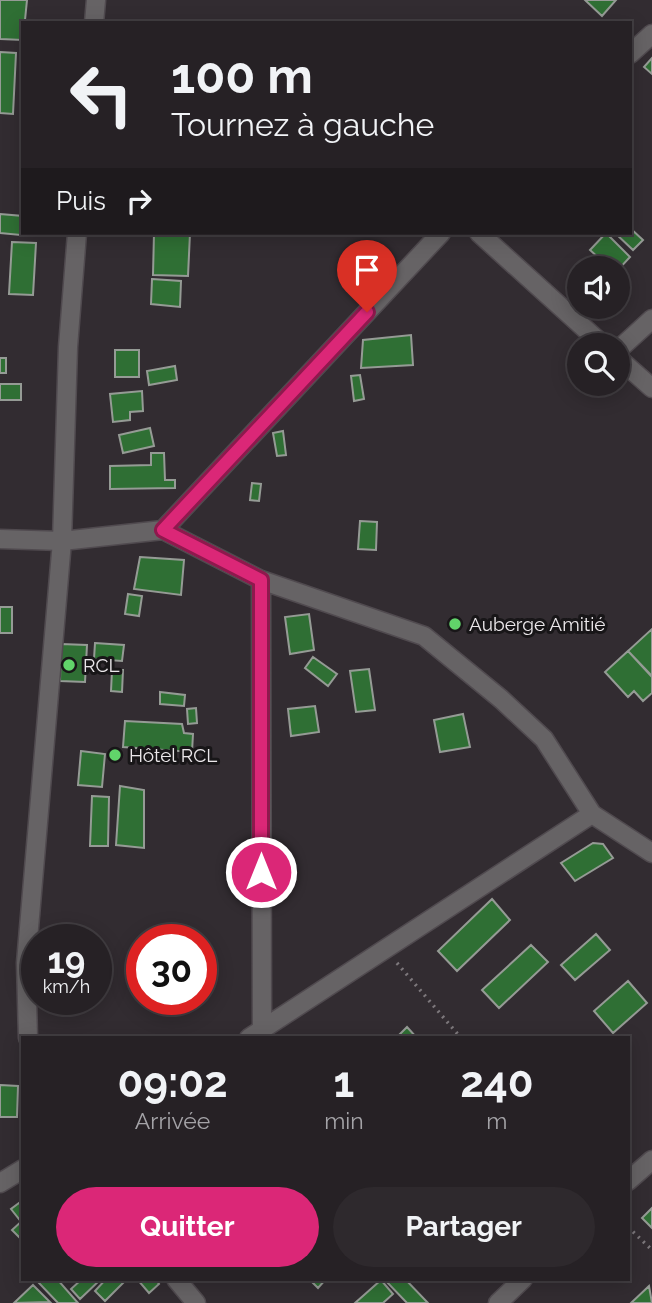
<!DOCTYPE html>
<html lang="fr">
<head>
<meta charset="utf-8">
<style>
  :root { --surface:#262125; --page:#2e292d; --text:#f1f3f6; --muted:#a4a3a7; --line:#423e42; --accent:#db2777 }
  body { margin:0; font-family:Raleway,sans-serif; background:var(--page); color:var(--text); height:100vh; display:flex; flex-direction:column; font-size:26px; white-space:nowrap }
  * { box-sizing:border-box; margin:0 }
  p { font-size:23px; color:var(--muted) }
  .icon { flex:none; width:38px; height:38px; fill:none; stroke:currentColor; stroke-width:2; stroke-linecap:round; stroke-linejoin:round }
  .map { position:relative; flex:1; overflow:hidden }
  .panel { position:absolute; left:21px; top:1036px; width:609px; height:245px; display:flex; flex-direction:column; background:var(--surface); border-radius:0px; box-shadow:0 4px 18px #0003,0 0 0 2px var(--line) }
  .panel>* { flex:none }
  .banner { position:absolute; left:21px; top:21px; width:611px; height:214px; border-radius:0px; box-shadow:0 4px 18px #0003,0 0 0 2px var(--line); background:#262125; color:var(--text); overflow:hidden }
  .controls { position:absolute; left:567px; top:256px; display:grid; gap:14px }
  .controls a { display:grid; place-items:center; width:63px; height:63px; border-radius:50%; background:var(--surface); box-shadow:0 4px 18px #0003,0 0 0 2px var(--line); font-size:35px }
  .speed { position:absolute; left:21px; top:924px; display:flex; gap:14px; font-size:35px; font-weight:700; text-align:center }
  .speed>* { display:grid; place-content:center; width:91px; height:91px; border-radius:50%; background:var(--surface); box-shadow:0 4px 18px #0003,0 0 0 2px var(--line); line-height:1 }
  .speed small { font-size:18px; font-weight:400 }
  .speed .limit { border:10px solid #d22; background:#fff; color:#111 }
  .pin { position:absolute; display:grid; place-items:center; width:60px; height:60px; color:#fff; margin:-72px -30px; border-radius:50% 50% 50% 0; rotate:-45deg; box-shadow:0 0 7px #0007 }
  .pin .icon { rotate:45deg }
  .me { position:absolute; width:77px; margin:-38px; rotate:0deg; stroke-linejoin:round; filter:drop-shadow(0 0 5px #0008) }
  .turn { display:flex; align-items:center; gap:24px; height:147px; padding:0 35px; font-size:32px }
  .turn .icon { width:91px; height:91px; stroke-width:2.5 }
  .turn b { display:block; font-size:49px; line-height:60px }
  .then { display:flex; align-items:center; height:66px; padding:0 35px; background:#0003; gap:14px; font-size:26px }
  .eta { display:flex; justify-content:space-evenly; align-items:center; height:119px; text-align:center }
  .eta b { font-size:42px; font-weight:700; line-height:49px }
  .primary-button { display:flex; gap:14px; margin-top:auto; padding:14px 35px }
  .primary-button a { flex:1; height:80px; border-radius:42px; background:var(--accent); color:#fff; font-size:28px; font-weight:700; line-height:80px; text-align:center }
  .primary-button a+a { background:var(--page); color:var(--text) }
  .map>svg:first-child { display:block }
  .building { fill:#2f6f34; stroke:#959b95; stroke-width:2 }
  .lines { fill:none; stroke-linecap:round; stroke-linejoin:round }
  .minor-casing { stroke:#504a4f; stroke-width:21 }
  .path { stroke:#7d787c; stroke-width:3.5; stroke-dasharray:2 5; stroke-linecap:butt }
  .minor { stroke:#666365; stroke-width:18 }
  .route-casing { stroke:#8e194d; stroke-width:18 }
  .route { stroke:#db2777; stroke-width:12 }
  .poi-dot { fill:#61d46a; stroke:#181618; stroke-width:2.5 }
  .labels { text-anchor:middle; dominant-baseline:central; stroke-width:6; stroke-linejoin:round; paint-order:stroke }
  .poi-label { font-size:19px; fill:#ebe7ea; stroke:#181618; text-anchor:start }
</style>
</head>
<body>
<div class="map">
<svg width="652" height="1303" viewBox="0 0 652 1303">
  <rect width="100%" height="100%" fill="#322c31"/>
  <path class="building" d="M0,0H27L23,40L0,39Z
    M585,0H616L602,16Z
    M0,52L16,53L13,114L0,113Z
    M652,58V74L644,67Z
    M0,214L23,216V233H32L31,236L0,233Z
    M630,228L643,240L633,250L615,233H630Z
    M154,233H190L188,276L153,275Z
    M606,233L630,257L618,270L610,268L590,250Z
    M12,242L36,243L33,295L9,294Z
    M152,279L181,281L180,307L151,304Z
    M411,335L413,365L361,368L363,340Z
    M115,350H139V377H115Z
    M0,358H6V373H0Z
    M175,366L177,380L149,385L147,371Z
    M360,375L364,399L354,401L351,376Z
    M0,384H21V400H0Z
    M142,391L143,411L130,412V420L113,422L110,394Z
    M150,428L154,446L123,453L119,435Z
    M283,431L286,455L277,456L273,433Z
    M151,453H164L165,480H175V488L110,489V466L151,465Z
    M252,483L261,484L259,501L250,500Z
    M360,521L377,522L376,550L358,549Z
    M140,557L184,560L181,595L134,589Z
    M128,594L142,596L139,616L125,614Z
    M0,607H12V633H0Z
    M309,614L314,650L290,654L285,617Z
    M652,629V674L651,675L628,651Z
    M95,643L124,645L122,661L94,659Z
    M61,644L87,645L85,682L60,681Z
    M628,651L652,677V693L643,701L634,691L628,697L605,672Z
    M313,657L337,674L328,686L305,668Z
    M369,669L375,710L356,712L350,671Z
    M112,670H123L122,692L111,691Z
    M160,692L185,695L184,706L160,704Z
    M315,706L319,732L291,736L288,709Z
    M196,708L197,723L188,724L187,709Z
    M463,714L470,747L440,752L434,720Z
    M125,721L182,724L184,733L193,734L192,752L123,747Z
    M81,751L105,754L102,787L78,785Z
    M120,786L144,790V848L116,845Z
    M92,796L109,797L108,846H90Z
    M593,843L603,844L613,858L575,881L561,863Z
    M492,899L510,920L457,971L438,951Z
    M596,934L610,950L575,980L561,965Z
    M531,945L548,962L499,1008L482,990Z
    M628,981L647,1003L613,1033L594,1011Z
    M407,1027L417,1038H396Z
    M0,1085L18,1086L17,1117H0Z
    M23,1200V1216L19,1219L11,1209Z
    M652,1208V1228L642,1218Z
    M23,1220V1241L12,1230Z
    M41,1279H57L78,1303H58L38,1282Z
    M82,1279H101L80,1299L71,1289Z
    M106,1279H127L105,1301L95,1291Z
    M137,1279H155L159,1284L149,1293Z
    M309,1279H326L318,1288Z
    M384,1279H405L428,1303H407Z
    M381,1280L393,1294L383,1303H355Z
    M33,1285L50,1302L14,1303Z
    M649,1286L652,1303H631Z"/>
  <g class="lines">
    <defs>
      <path id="minor" d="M94,23L96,0
        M630,54L652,34
        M479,233L603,345
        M618,350L652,319
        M618,358L652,388
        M163,530L261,580L424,636L501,699L544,739L592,814L652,853
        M0,539L62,541L163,530L441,233
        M261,580L262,1031
        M28,1038L26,963L62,541L68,347L77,233
        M249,1038L592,814
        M628,1181L652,1160
        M0,1183L23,1169
        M176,1279L196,1303
        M498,1303L523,1279"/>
    </defs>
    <use href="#minor" class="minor-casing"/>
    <path class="path" d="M397,963L461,1038
      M628,1227L652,1250"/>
    <use href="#minor" class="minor"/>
  </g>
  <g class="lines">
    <defs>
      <path id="route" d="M261,872V580L163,530L367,312"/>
    </defs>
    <use href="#route" class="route-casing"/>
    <use href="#route" class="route"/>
  </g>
  <g class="poi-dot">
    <circle cx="455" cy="624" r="7"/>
    <circle cx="69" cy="665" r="7"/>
    <circle cx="115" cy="755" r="7"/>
  </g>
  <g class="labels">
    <g class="poi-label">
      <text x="469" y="624">Auberge Amitié</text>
      <text x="83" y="665">RCL</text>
      <text x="129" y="755">Hôtel RCL</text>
    </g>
  </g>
</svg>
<div class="controls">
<a><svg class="icon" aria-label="sound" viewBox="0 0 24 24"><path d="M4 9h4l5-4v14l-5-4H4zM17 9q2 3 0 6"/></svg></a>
<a><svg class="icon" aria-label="search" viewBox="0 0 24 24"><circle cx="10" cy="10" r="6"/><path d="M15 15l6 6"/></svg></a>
</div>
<div class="speed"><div>19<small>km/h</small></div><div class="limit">30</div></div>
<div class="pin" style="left:367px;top:312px;background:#d93025"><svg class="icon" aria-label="arrive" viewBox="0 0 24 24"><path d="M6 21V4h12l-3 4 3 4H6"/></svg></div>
<svg class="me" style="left:261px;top:872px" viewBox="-20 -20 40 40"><circle r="17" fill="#db2777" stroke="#fff" stroke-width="3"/><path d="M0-11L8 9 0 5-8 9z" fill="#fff"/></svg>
<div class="banner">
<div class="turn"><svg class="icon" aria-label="left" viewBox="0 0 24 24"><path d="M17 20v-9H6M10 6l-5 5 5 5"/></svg><div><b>100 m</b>Tournez à gauche</div></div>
<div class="then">Puis<svg class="icon" aria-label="right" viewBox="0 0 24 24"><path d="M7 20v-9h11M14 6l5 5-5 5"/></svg></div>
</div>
<section class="panel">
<div class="eta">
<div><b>09:02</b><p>Arrivée</p></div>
<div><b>1</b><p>min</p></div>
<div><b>240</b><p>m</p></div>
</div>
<div class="primary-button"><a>Quitter</a><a>Partager</a></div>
</section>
</div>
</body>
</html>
